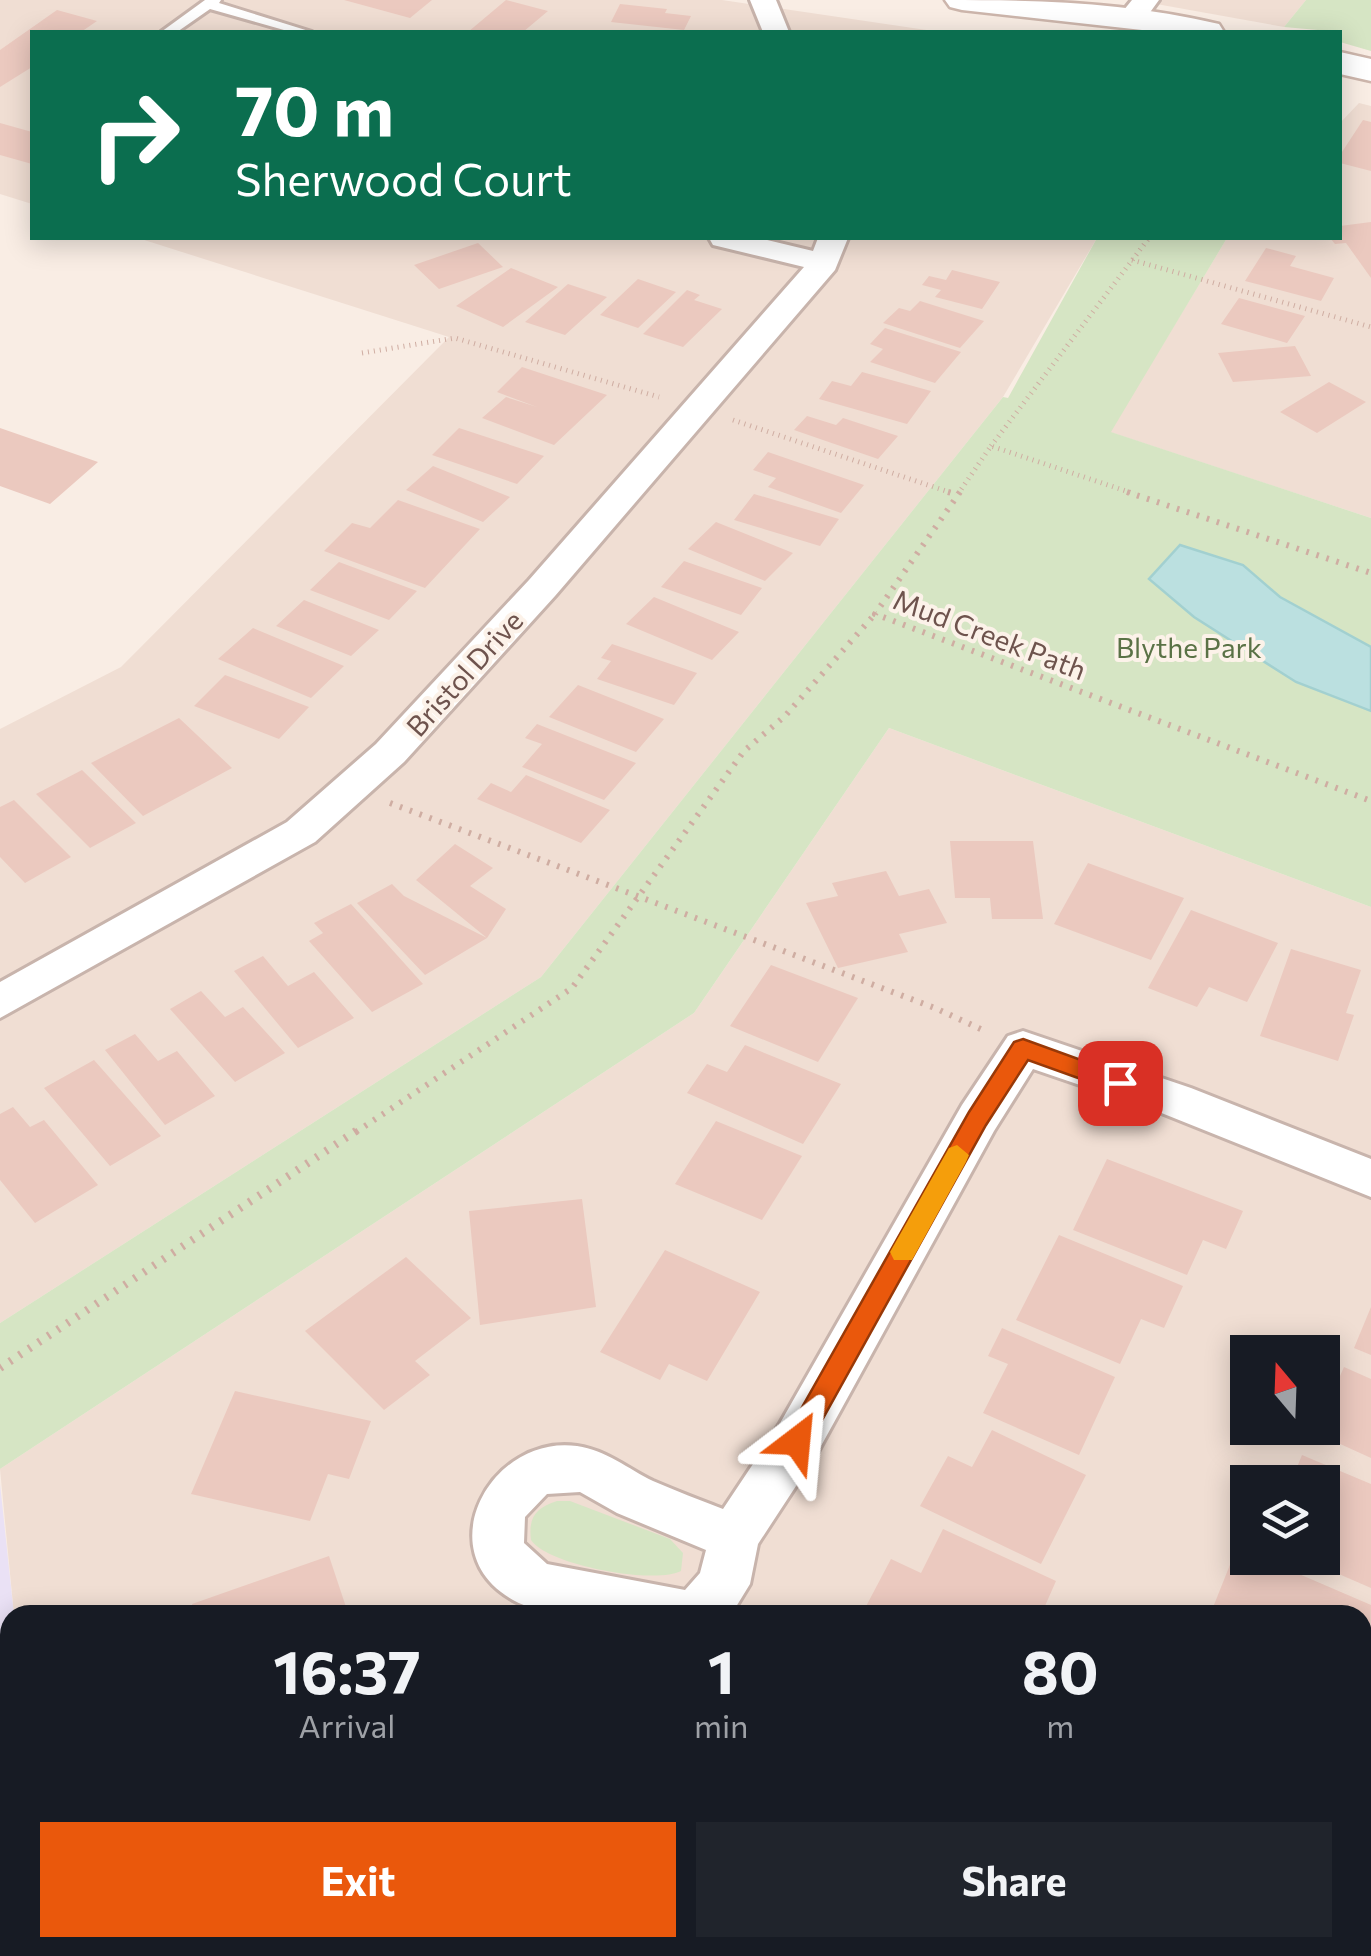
<!DOCTYPE html>
<html lang="en">
<head>
<meta charset="utf-8">
<style>
  :root { --surface:#171b24; --page:#20242c; --text:#f1f3f6; --muted:#9ea1a6; --accent:#ea580c }
  body { margin:0; font-family:Commissioner,sans-serif; background:var(--page); color:var(--text); height:100vh; display:flex; flex-direction:column; font-size:38px; white-space:nowrap }
  * { box-sizing:border-box; margin:0 }
  p { font-size:32px; color:var(--muted) }
  .icon { flex:none; width:55px; height:55px; fill:none; stroke:currentColor; stroke-width:2; stroke-linecap:round; stroke-linejoin:round }
  .map { position:relative; flex:1; overflow:hidden }
  .details { position:absolute; left:0px; top:1605px; width:1372px; height:352px; display:flex; flex-direction:column; background:var(--surface); border-radius:30px 30px 0 0; box-shadow:0 5px 25px #0003 }
  .details>* { flex:none }
  .guide { position:absolute; left:30px; top:30px; width:1312px; height:210px; border-radius:0px; box-shadow:0 5px 25px #0003; background:#0b6e4f; color:#fff; overflow:hidden }
  .needle { width:65px; rotate:341deg }
  .fabs { position:absolute; left:1230px; top:1335px; display:grid; gap:20px }
  .fabs a { display:grid; place-items:center; width:110px; height:110px; border-radius:0px; background:var(--surface); box-shadow:0 5px 25px #0003; font-size:50px }
  .pin { position:absolute; display:grid; place-items:center; width:85px; height:85px; color:#fff; margin:-42px; border-radius:20px; box-shadow:0 5px 15px #0006 }
  .me { position:absolute; width:110px; margin:-55px; rotate:29deg; stroke-linejoin:round; filter:drop-shadow(0 0 8px #0008) }
  .turn { display:flex; align-items:center; gap:35px; height:210px; padding:0 40px; font-size:45px }
  .turn .icon { width:130px; height:130px; stroke-width:2.5 }
  .turn b { display:block; font-size:70px; line-height:85px }
  .eta { display:flex; justify-content:space-evenly; align-items:center; height:170px; text-align:center }
  .eta b { font-size:60px; font-weight:700; line-height:70px }
  .cta { display:flex; gap:20px; margin-top:auto; padding:20px 40px }
  .cta a { flex:1; height:115px; border-radius:0px; background:var(--accent); color:#fff; font-size:40px; font-weight:700; line-height:115px; text-align:center }
  .cta a+a { background:var(--page); color:var(--text) }
  .map>svg:first-child { display:block }
  .residential { fill:#f0ded3; fill-rule:evenodd }
  .education { fill:#eae1f5 }
  .green { fill:#d6e5c4 }
  .water { fill:#bbe0e0; stroke:#a2d0d0; stroke-width:2.5 }
  .building { fill:#ebc9bf }
  .lines { fill:none; stroke-linecap:round; stroke-linejoin:round }
  .lane-casing { stroke:#c8b4ac; stroke-width:6 }
  .street-casing { stroke:#c8b4ac; stroke-width:6 }
  .secondary-casing { stroke:#cdb6ac; stroke-width:5 }
  .path-far2 { stroke:#cfada2; stroke-width:5; stroke-dasharray:1 5; stroke-linecap:butt }
  .path-far1 { stroke:#cfada2; stroke-width:6; stroke-dasharray:2.5 8; stroke-linecap:butt }
  .path { stroke:#cfada2; stroke-width:8; stroke-dasharray:2.5 9; stroke-linecap:butt }
  .lane { fill:#fff; fill-rule:evenodd }
  .street { fill:#fff; fill-rule:evenodd }
  .secondary { fill:#fff; fill-rule:evenodd }
  .route { fill:#ea580c; stroke:#983908; stroke-width:2.5 }
  .slow { fill:#f59e0b }
  .labels { text-anchor:middle; dominant-baseline:central; stroke-width:8; stroke-linejoin:round; paint-order:stroke }
  .street-label { font-size:28px; fill:#6e534d; stroke:#fcf2e9 }
  .park-label { font-size:28px; fill:#5a7246; stroke:#fcf2e9 }
</style>
</head>
<body>
<div class="map">
<svg width="1371" height="1956" viewBox="0 0 1371 1956">
  <rect width="100%" height="100%" fill="#f9ede4"/>
  <path class="residential" d="M0,0H722L940,32H32V204L0,194Z
    M1134,0H1306L1284,27Z
    M1359,103L1371,106V518L1110,432L1227,238H1340V123Z
    M138,238H1097L1003,397L541,977L0,1323V729L121,667L449,337Z
    M889,728L1371,907V1956H401L387,1948H1362V1615H14L0,1469L694,1013ZM1248,1352H1322V1428H1248ZM1248,1482H1322V1558H1248Z"/>
  <path class="education" d="M0,1484L14,1615H10V1948H387L401,1956H0Z"/>
  <path class="green" d="M1306,0H1371V51L1340,42V32L1284,27Z
    M1097,238H1227L1111,432L1371,518V907L889,728L694,1013L0,1469V1323L541,977L1003,397L1008,398Z
    M557,1501H570L670,1539L683,1553L681,1571C655,1585 547,1565 531,1540C528,1517 536,1508 557,1501Z
    M0,1775L10,1781V1948H301L316,1956H0Z"/>
  <path class="water" d="M1180,545L1243,565L1280,597L1371,647V711L1296,682L1194,617L1149,579Z"/>
  <path class="building" d="M344,0H432L410,18Z
    M506,0L548,11L523,32H468Z
    M620,4L667,9L665,13L691,16L684,30L611,22Z
    M57,10L97,21L81,32H32V67L0,87V50Z
    M1363,120L1371,122V171L1340,163V155Z
    M0,123L32,132V164L0,155Z
    M1371,222V278L1346,243L1335,244L1330,238H1340V226Z
    M478,243L503,267L439,289L414,265Z
    M1266,248L1296,256L1290,266L1334,278L1321,301L1245,281Z
    M511,268L558,287L503,327L456,306Z
    M952,270L1000,282L982,309L935,297L941,290L922,285L929,276L946,280Z
    M638,279L676,292L638,328L600,315Z
    M568,284L607,297L565,335L525,322Z
    M687,290L700,295L694,300L722,309L683,347L643,334Z
    M1239,298L1305,316L1287,343L1221,324Z
    M920,301L984,321L960,348L883,323L899,308L910,311Z
    M885,328L961,352L935,383L870,362L883,349L870,344Z
    M1295,346L1311,376L1233,382L1218,353Z
    M522,367L607,395L554,445L482,418L506,397L537,407L497,392Z
    M862,372L931,391L907,424L819,399L832,381L851,386Z
    M1329,382L1366,402L1317,433L1280,412Z
    M807,416L836,425L843,418L898,436L878,459L794,430Z
    M0,428L98,462L50,504L0,486Z
    M459,428L544,456L517,484L432,455Z
    M768,452L864,485L841,513L768,487L776,478L753,470Z
    M433,466L510,497L483,522L406,490Z
    M754,494L839,519L820,546L734,520Z
    M398,500L480,529L425,588L324,551L352,523L370,528Z
    M716,522L793,553L765,581L688,549Z
    M684,561L762,588L741,615L661,587Z
    M339,562L417,591L389,620L310,590Z
    M654,597L739,632L712,660L626,624Z
    M304,600L379,630L351,656L276,626Z
    M253,628L344,666L311,698L218,659Z
    M612,644L697,673L674,705L597,679L611,661L601,658Z
    M225,675L309,707L279,739L194,706Z
    M578,685L664,719L636,752L549,717Z
    M179,718L232,768L143,816L91,763Z
    M537,724L636,763L604,800L522,767L542,744L525,738Z
    M82,770L136,823L90,848L36,794Z
    M526,775L610,810L581,843L477,799L491,783L511,792Z
    M14,800L71,857L25,883L0,857V807Z
    M950,841H1033L1043,919H992L990,898H955Z
    M455,844L493,868L470,886L506,909L487,938L425,975L357,903L392,884L404,896L487,938L416,880Z
    M1088,863L1184,898L1151,960L1054,924Z
    M886,871L899,896L929,889L947,923L899,934L908,952L838,968L806,903L838,896L832,883Z
    M351,904L423,984L372,1012L309,941L323,933L314,923Z
    M1191,910L1278,943L1247,1002L1209,987L1197,1007L1148,988Z
    M1291,949L1361,970L1346,1013L1354,1015L1338,1061L1260,1036Z
    M263,956L288,986L314,972L354,1018L298,1048L234,971Z
    M771,965L858,998L818,1062L730,1026Z
    M201,991L225,1017L243,1007L285,1053L235,1082L170,1009Z
    M135,1034L158,1061L177,1051L215,1096L165,1125L105,1050Z
    M745,1045L841,1084L803,1144L687,1093L707,1064L727,1072Z
    M94,1060L161,1136L110,1166L44,1088Z
    M13,1107L30,1127L44,1120L98,1185L35,1223L0,1180V1114Z
    M716,1121L802,1156L762,1220L675,1184Z
    M1107,1159L1243,1211L1226,1249L1203,1240L1187,1275L1073,1230Z
    M582,1199L596,1307L480,1325L469,1211Z
    M1059,1235L1183,1286L1164,1328L1141,1319L1120,1364L1016,1320Z
    M665,1250L760,1292L707,1381L669,1364L660,1380L600,1352Z
    M406,1257L471,1318L415,1361L430,1375L384,1410L305,1331Z
    M1371,1307V1355L1354,1348Z
    M1002,1328L1115,1377L1079,1455L983,1413L1008,1364L988,1356Z
    M1344,1367L1371,1379V1458L1316,1433L1322,1428V1417Z
    M235,1391L371,1421L349,1479L328,1474L310,1521L191,1494Z
    M992,1430L1086,1475L1041,1564L920,1506L948,1456L972,1467Z
    M1302,1455L1371,1484V1588L1302,1558H1322V1482H1291Z
    M943,1529L1056,1581L1041,1615L863,1612L891,1559L921,1573Z
    M1237,1547L1248,1551V1558H1262L1371,1605L1369,1667L1362,1664V1615H1210Z
    M329,1556L348,1613L195,1615L192,1604Z
    M614,1948H709L704,1956H627Z
    M736,1948H875L871,1956H731Z
    M901,1948H935L952,1956H897Z"/>
  <g class="lines">
    <defs>
      <path id="lane" d="M221,0L219,3L312,32H291L210,9L177,32H161L205,0Z"/>
      <path id="street" d="M750,0H776L789,32H763Z
        M1132,0H1159L1143,22L1133,24L1119,16Z
        M709,238H759L813,251L818,238H848L835,270L555,596L404,762L315,842L0,1018V982L287,822L376,744L529,580L804,267L713,245Z
        M1023,1031L1191,1088L1371,1159V1197L1159,1112L1033,1069L994,1131L815,1457L758,1544L750,1584L731,1615C669,1615 566,1629 513,1600C427,1552 491,1434 577,1446C606,1450 628,1469 653,1481C676,1491 700,1500 723,1509L779,1425L962,1105L1008,1036ZM580,1492L617,1513L706,1550L700,1573L685,1590L547,1564L524,1543L525,1517L547,1494Z
        M1262,1948H1332L1335,1956H1265Z"/>
      <path id="secondary" d="M945,0C1039,0 1127,2 1219,24L1224,32H1160L962,10L950,7Z
        M1340,52L1371,59V81L1340,74Z"/>
    </defs>
    <use href="#lane" class="lane-casing"/>
    <use href="#street" class="street-casing"/>
    <use href="#secondary" class="secondary-casing"/>
    <path class="path-far2" d="M1132,260L1371,327
      M362,353L455,338L659,397
      M733,420L955,494
      M991,446L1149,238
      M958,494L991,446L1135,494"/>
    <path class="path-far1" d="M948,492L955,494
      M960,492L875,614L1371,801
      M1127,492L1371,573
      M390,803L935,1008L985,1031
      M356,1132L572,988L744,751L785,716L875,614"/>
    <path class="path" d="M0,1368L359,1129
      M1223,1956L1226,1948"/>
    <use href="#lane" class="lane"/>
    <use href="#street" class="street"/>
    <use href="#secondary" class="secondary"/>
  </g>
  <path class="route" d="M1023,1039L1128,1077L1132,1083L1120,1093L1028,1060L986,1125L806,1449H788L784,1441L788,1432L969,1112L1014,1042Z"/>
  <path class="slow" d="M957,1145L969,1155L966,1162L912,1260H894L890,1252L894,1245L949,1148Z"/>
  <g class="labels">
    <g class="street-label">
      <text transform="translate(990 634) rotate(21)">Mud Creek Path</text>
      <text transform="translate(464 673) rotate(-48)">Bristol Drive</text>
    </g>
    <g class="park-label">
      <text x="1189" y="647">Blythe Park</text>
    </g>
  </g>
</svg>
<div class="fabs">
<a><svg class="needle" viewBox="-14 -14 28 28"><path d="M0-13l5 13h-10z" fill="#e53935"/><path d="M0 13l5-13h-10z" fill="#9ea1a6"/></svg></a>
<a><svg class="icon" aria-label="layers" viewBox="0 0 24 24"><path d="M12 4l9 5-9 5-9-5zM3 14l9 5 9-5"/></svg></a>
</div>
<div class="pin" style="left:1120px;top:1083px;background:#d93025"><svg class="icon" aria-label="arrive" viewBox="0 0 24 24"><path d="M6 21V4h12l-3 4 3 4H6"/></svg></div>
<svg class="me" style="left:797px;top:1441px" viewBox="-20 -20 40 40"><path d="M0-17L14 15 0 8-14 15z" fill="#ea580c" stroke="#fff" stroke-width="4"/></svg>
<div class="guide">
<div class="turn"><svg class="icon" aria-label="right" viewBox="0 0 24 24"><path d="M7 20v-9h11M14 6l5 5-5 5"/></svg><div><b>70 m</b>Sherwood Court</div></div>
</div>
<section class="details">
<div class="eta">
<div><b>16:37</b><p>Arrival</p></div>
<div><b>1</b><p>min</p></div>
<div><b>80</b><p>m</p></div>
</div>
<div class="cta"><a>Exit</a><a>Share</a></div>
</section>
</div>
</body>
</html>
